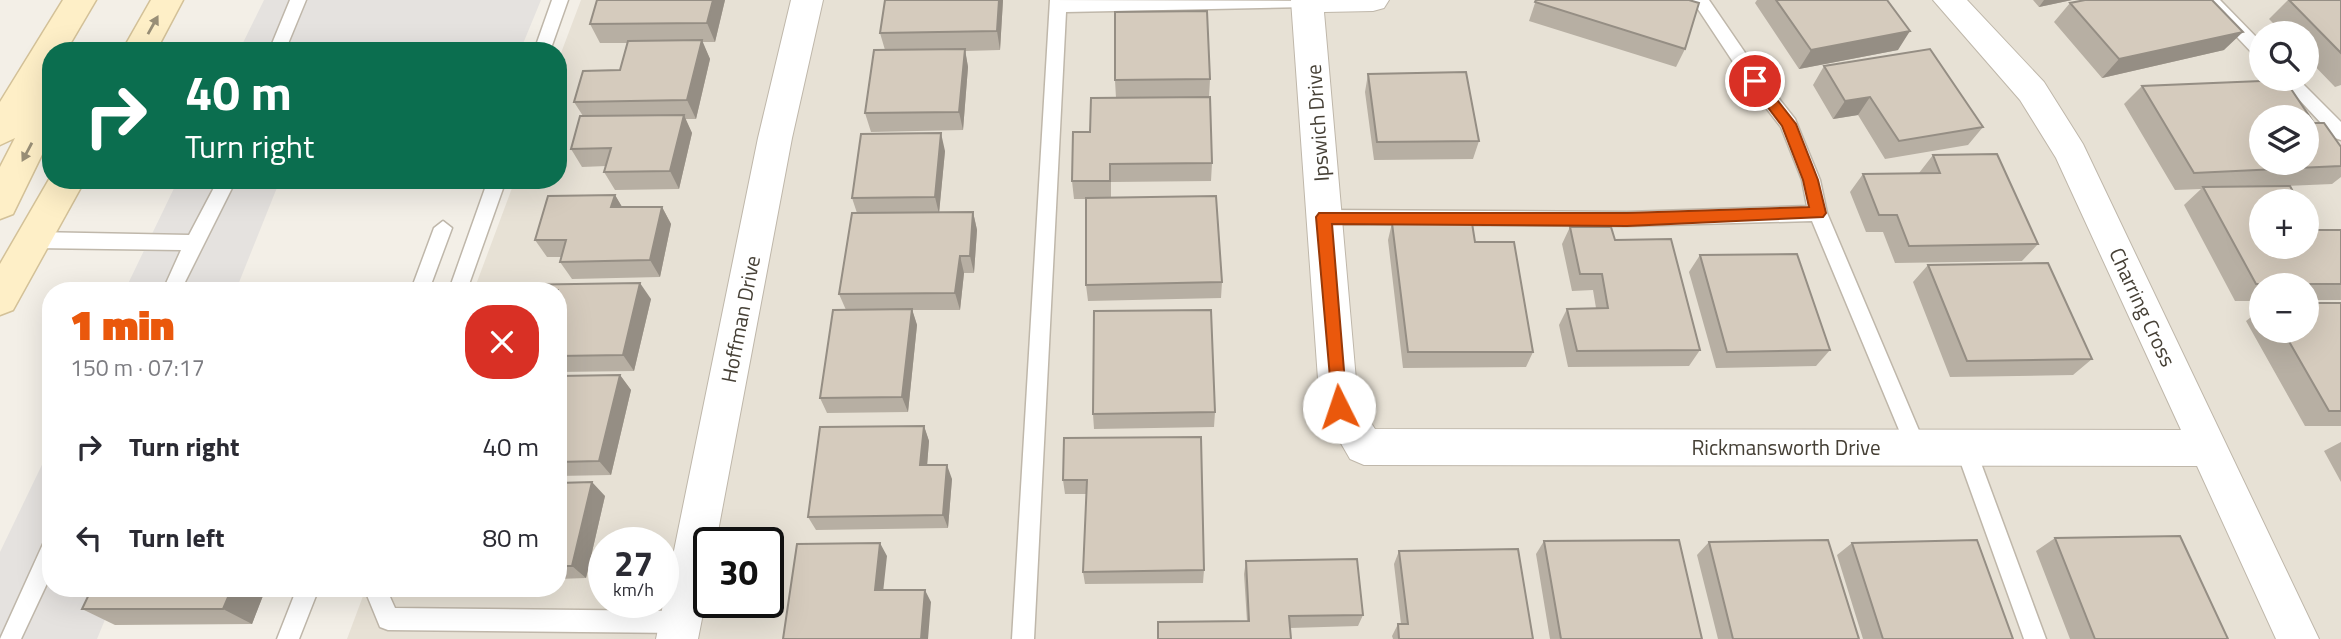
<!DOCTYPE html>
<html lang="en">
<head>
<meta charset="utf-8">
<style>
  :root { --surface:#fff; --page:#f7f7f7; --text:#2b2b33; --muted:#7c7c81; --accent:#ea580c }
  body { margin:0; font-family:"Titillium Web",sans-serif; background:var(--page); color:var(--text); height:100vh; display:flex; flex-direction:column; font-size:26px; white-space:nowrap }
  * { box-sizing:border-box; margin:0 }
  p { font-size:23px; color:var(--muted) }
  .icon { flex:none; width:38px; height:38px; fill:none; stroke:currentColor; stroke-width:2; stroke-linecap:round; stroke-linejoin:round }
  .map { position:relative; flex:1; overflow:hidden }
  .details { position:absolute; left:42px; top:282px; width:525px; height:315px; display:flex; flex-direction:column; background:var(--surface); border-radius:28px; box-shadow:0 7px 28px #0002 }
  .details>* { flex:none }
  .hud { position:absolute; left:42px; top:42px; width:525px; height:147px; border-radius:28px; box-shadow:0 7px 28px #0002; background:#0b6e4f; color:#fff; overflow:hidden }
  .tools { position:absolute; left:2249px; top:21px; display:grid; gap:14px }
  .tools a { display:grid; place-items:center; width:70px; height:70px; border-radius:50%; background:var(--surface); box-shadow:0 7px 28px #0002; font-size:35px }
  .speed { position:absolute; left:588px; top:527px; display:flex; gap:14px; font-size:35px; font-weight:700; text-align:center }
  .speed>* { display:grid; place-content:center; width:91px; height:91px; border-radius:50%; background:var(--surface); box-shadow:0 7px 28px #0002; line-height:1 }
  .speed small { font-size:18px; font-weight:400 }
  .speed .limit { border:4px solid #111; border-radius:10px; background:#fff; color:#111 }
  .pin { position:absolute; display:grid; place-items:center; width:60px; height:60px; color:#fff; margin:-30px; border:4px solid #fff; border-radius:50%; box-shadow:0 2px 7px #0007 }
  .me { position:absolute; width:77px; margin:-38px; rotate:356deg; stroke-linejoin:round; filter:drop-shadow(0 0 5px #0008) }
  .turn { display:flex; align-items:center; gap:24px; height:147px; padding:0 28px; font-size:32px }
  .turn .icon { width:91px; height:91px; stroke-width:2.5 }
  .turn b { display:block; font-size:49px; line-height:60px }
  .round { display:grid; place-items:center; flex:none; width:74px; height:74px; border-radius:28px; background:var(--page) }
  .headline { display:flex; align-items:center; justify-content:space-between; height:119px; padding:0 28px }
  h1 { font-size:42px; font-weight:800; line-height:52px; color:var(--accent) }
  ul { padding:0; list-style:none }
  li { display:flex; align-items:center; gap:21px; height:91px; padding:0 28px }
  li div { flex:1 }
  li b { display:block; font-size:26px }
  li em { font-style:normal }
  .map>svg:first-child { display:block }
  .residential { fill:#e7e1d5; fill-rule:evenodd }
  .parking { fill:#e5e2df }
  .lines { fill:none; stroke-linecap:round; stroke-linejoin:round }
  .service-casing { stroke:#bfb7aa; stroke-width:3 }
  .minor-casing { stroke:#bfb7aa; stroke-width:2 }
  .secondary-casing { stroke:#d3c198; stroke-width:3 }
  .service { fill:#fff; fill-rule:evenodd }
  .minor { fill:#fff; fill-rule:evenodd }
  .secondary { fill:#feefc7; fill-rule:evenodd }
  .wall { fill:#b7afa3 }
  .shaded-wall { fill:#958e84 }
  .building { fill:#d5cbbd; stroke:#958e84; stroke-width:2; fill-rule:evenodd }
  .oneway { fill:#998f77 }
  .route { fill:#ea580c; stroke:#983908; stroke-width:2 }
  .labels { text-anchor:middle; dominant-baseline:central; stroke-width:5; stroke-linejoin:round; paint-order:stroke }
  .street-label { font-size:21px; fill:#464036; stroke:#fff }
</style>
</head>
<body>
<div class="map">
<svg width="2341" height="639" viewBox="0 0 2341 639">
  <rect width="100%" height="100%" fill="#f3efe7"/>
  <path class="residential" d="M581,0H2341V639H347L366,588H558V290H474L515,180H558V61ZM2261,33H2306V79H2261ZM2261,117H2306V163H2261ZM2261,201H2306V247H2261ZM2261,285H2306V331H2261ZM604,542H663V602H604ZM709,542H768V602H709Z"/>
  <path class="parking" d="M264,0H541L520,51H239Z
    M178,180H280L236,290H125Z
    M51,446V588H118L97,639H0V552Z"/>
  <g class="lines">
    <defs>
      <path id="service" d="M290,0H306L285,51H269Z
        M552,0H568L550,51H534Z
        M1050,0L1315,1L1307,7L1066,12L1034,639H1012Z
        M1692,0H1709L1761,76L1795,119L1820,180L1827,213L1926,447L1923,454L1916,456L1909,454L1812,221L1627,226L1324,224L1315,217L1324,210L1627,212L1807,206L1802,180L1781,127L1749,86Z
        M2202,0H2220L2261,42V58L2255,56Z
        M2280,79H2298L2341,122V140L2335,138Z
        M218,180H236L181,290H163L181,250L34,248L27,245L25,240L27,235L34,232L189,235Z
        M488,180H506L467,290H449Z
        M443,221L452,228L429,290H411L434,228Z
        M1965,438L1972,440L1975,447L2046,639H2024L1955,447L1958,440Z
        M51,541V575L21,639H0L43,544Z
        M297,588H319L299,639H277Z
        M364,588H386L395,608L680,611L688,614L691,622L688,630L680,633L388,630L380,627Z"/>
      <path id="minor" d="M791,0H823L792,138L716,542H709V583L698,639H656L758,138Z
        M1389,0L1384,8L1373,11L1324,12L1358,403L1375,429L2181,430L2056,158L2020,100L1933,0H1967L2044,82L2083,144L2319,639H2276L2197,466L1364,465L1350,459L1320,407L1291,0Z"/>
      <path id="secondary" d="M63,0H96L66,51H51V77L44,88L51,86V136L13,214L0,219V167L15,138L0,145V102Z
        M151,0H183L156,51H122Z
        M51,176V180H85L13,310L0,315V264Z"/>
    </defs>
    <use href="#service" class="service-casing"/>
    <use href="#minor" class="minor-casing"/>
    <use href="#secondary" class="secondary-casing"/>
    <use href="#service" class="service"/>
    <use href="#minor" class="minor"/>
    <use href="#secondary" class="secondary"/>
  </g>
  <path class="wall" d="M597,0H725L715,42H702L710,59L696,119H685L692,133L679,189L615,190L604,172L606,166L582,167L571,149L583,116L574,102L620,70L627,43H600L590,24Z
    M885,0H1003L1000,50L965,51L968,67L963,130L871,132L865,113L885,50L880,33Z
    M1536,0L1685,49L1676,67L1529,21Z
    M1757,0H1887L1898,50L1799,69L1755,3Z
    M2033,0H2072L2039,7Z
    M2288,0H2341V85L2335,87L2306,57V33H2283L2269,19Z
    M2070,3L2224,50L2102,78L2054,22Z
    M1824,66L1983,127L1968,145L1885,159L1858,115L1833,119L1813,85Z
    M1368,74L1479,141L1473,159L1374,160L1365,92Z
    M1210,79L1209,97L1212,163L1211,181L1111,182V198L1222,282L1221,298L1088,301L1086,285V199H1074L1072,181L1090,132L1116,98L1115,80Z
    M2142,86L2314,123L2341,147V177L2332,184L2262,187L2316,230H2341V300H2306V285H2261V301H2235L2184,205L2201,189L2175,190L2124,104Z
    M945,151L939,212H973L977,230L974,273H964L960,310H912L917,325L908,412L827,413L820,398L846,310L839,294L857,213L852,198Z
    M1933,155L2038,244L2022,261L1895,263L1883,232H1866L1850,192L1863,174L1919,173Z
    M615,195L622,207H662L671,224L660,277L572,279L560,262L561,257H547L535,240Z
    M1392,223L1475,242L1533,352L1526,367L1403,368L1388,240Z
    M1570,227L1615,240L1700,350L1689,366L1568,367L1559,325L1567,309L1596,308L1593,290L1572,291L1562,244Z
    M1700,255L1830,350L1816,366L1716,368L1689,272Z
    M1928,265L2092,359L2073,375L1950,377L1913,282Z
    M558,290L651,299L634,371L558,372Z
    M2341,303V426H2305L2246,321L2261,309V331H2306Z
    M620,375L631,390L611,475L558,476V376Z
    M1215,412L1214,427L1094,429L1093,414Z
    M924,426L929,441L927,465L952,479L948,528L816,530L808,517Z
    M1201,437L1204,570L1203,583L1085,584L1083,572L1086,494H1065L1063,480Z
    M2341,442V482L2324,451Z
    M558,483L605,496L586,578L558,579Z
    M2055,538L2228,639H2070L2036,551Z
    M1544,541L1702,639H1550L1536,554Z
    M1709,542L1859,639H1718L1697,555Z
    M1852,543L2013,639H1863L1837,555Z
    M1399,551L1533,639H1393L1392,636L1398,624H1401L1394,564Z
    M1246,561L1363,615L1358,626L1290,628L1247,621L1244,574Z
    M266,588L252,624L115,625L82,609Z"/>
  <path class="shaded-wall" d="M713,0H725L715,42L707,23Z
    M999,0H1003L1000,50L997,31Z
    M2044,0H2072L2039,7Z
    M1910,31L1898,50L1799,69L1811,50Z
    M2243,32L2224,50L2102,78L2119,59Z
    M702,40L710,59L696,119L687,100Z
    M965,49L968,67L963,130L959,112Z
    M1870,97L1858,115L1833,119L1845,101Z
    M684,115L692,133L679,189L670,171Z
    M941,133L945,151L939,214L935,197Z
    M615,195L625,212L611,207Z
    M662,207L671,224L660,277L650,260Z
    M973,212L977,230L974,273L970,256Z
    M960,256L964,273L960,310L955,293Z
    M640,283L651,299L634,371L623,355Z
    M912,309L917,325L908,412L902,397Z
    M620,375L631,390L611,475L599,461Z
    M924,426L929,441L926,479L920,465Z
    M947,465L952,479L948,528L943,515Z
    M592,482L605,496L586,578L572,566Z
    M880,543L887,556L882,602L875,590Z
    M232,588H266L252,624L223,609Z
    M925,590L931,602L928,639H921Z"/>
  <path class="building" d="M597,0H713L707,23L590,24Z
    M885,0H999L997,31L880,33Z
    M1536,0H1689L1699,3L1685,49L1535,2Z
    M1776,0H1887L1910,31L1811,50Z
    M2085,0H2212L2243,32L2119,59L2070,3Z
    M2289,0H2341V53Z
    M1207,11L1210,79L1115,80V12Z
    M702,40L687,100L574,102L583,71L620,70L628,41Z
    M965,49L959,112L865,113L874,50Z
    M1930,49L1983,127L1899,141L1870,97L1845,101L1824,66Z
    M1466,72L1479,141L1377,142L1368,74Z
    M2285,80L2314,123H2324L2341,147V166L2194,173L2142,86ZM2261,117H2306V163H2261Z
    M1210,97L1212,163L1110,164V181H1072L1073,132H1090L1091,98Z
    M684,115L670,171L604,172L611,148L571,149L580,116Z
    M941,133L935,197L852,198L861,134Z
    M1997,154L2038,244L1909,246L1897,215H1879L1863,174L1940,173L1933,155Z
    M2290,186L2298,201H2261V247H2306V214L2316,230H2341V284H2256L2203,187Z
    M615,195L611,207H662L650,260L560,262L566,240H535L548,196Z
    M1216,196L1222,282L1086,285V198Z
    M973,212L970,256H960L955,293L839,294L852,213Z
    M1392,223H1472L1475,242H1514L1533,352H1408Z
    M1570,227H1611L1615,240L1671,239L1700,350L1577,351L1567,309L1608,308L1602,274H1580Z
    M1797,254L1830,350L1727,352L1700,255Z
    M2048,263L2092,359L1967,361L1928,265Z
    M640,283L623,355L558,356V290H508L510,285Z
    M2306,303H2341V411H2329L2283,331H2306Z
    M912,309L902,397L820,398L833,310Z
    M1211,310L1215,412L1093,414L1094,311Z
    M620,375L599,461L558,462V376Z
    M924,426L920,465H947L943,515L808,517L820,427Z
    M1201,437L1204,570L1083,572L1087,480H1063L1064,438Z
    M592,482L572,566H558V483Z
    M2180,536L2228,639H2095L2055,538Z
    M1679,540L1702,639H1561L1544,541Z
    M1828,540L1859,639H1733L1709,542Z
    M1977,540L2013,639H1883L1852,543Z
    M880,543L875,590H925L921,639H783L797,544Z
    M1518,549L1533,639H1399L1398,624H1408L1399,551Z
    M1357,559L1363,615L1289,616L1291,639H1158V622L1249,621L1246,561Z
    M92,588H232L223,609H82Z"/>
  <defs><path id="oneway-solid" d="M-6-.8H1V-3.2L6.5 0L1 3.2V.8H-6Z" transform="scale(1.75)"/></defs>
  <g class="oneway">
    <use href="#oneway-solid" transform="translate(153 25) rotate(-61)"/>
    <use href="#oneway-solid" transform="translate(27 152) rotate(118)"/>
  </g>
  <path class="route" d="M1755,76L1760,78L1796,124L1818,180L1826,213L1823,217L1627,226L1332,224L1347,407L1344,412H1333L1316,217L1319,213H1627L1809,207L1803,180L1782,126L1748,81Z"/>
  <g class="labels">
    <g class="street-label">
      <text transform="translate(1317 123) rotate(-94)">Ipswich Drive</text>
      <text transform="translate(2143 307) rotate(65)">Charring Cross</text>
      <text transform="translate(740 319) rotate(-79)">Hoffman Drive</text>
      <text x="1786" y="447">Rickmansworth Drive</text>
    </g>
  </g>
</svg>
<div class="tools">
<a><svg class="icon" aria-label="search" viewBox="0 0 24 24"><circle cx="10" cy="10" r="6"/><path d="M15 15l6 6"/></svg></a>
<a><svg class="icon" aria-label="layers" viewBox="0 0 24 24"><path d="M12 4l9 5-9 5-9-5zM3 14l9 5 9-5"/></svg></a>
<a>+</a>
<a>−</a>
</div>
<div class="speed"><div>27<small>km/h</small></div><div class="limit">30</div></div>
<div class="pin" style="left:1755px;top:81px;background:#d93025"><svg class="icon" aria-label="arrive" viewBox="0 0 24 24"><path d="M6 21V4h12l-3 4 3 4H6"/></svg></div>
<svg class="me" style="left:1339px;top:407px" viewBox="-20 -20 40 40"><circle r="19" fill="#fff"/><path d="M0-13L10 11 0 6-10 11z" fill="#ea580c"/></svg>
<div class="hud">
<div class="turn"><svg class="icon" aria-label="right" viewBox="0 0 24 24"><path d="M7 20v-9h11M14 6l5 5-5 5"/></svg><div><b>40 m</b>Turn right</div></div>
</div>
<section class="details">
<div class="headline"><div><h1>1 min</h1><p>150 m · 07:17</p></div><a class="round" style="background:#d93025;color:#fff"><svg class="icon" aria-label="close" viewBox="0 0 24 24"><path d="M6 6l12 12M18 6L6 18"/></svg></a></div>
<ul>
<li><svg class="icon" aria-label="right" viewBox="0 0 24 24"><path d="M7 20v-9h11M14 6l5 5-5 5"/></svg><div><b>Turn right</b></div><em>40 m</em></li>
<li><svg class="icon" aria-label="left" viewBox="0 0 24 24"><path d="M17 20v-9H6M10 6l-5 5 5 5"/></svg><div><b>Turn left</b></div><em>80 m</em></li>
</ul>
</section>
</div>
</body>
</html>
